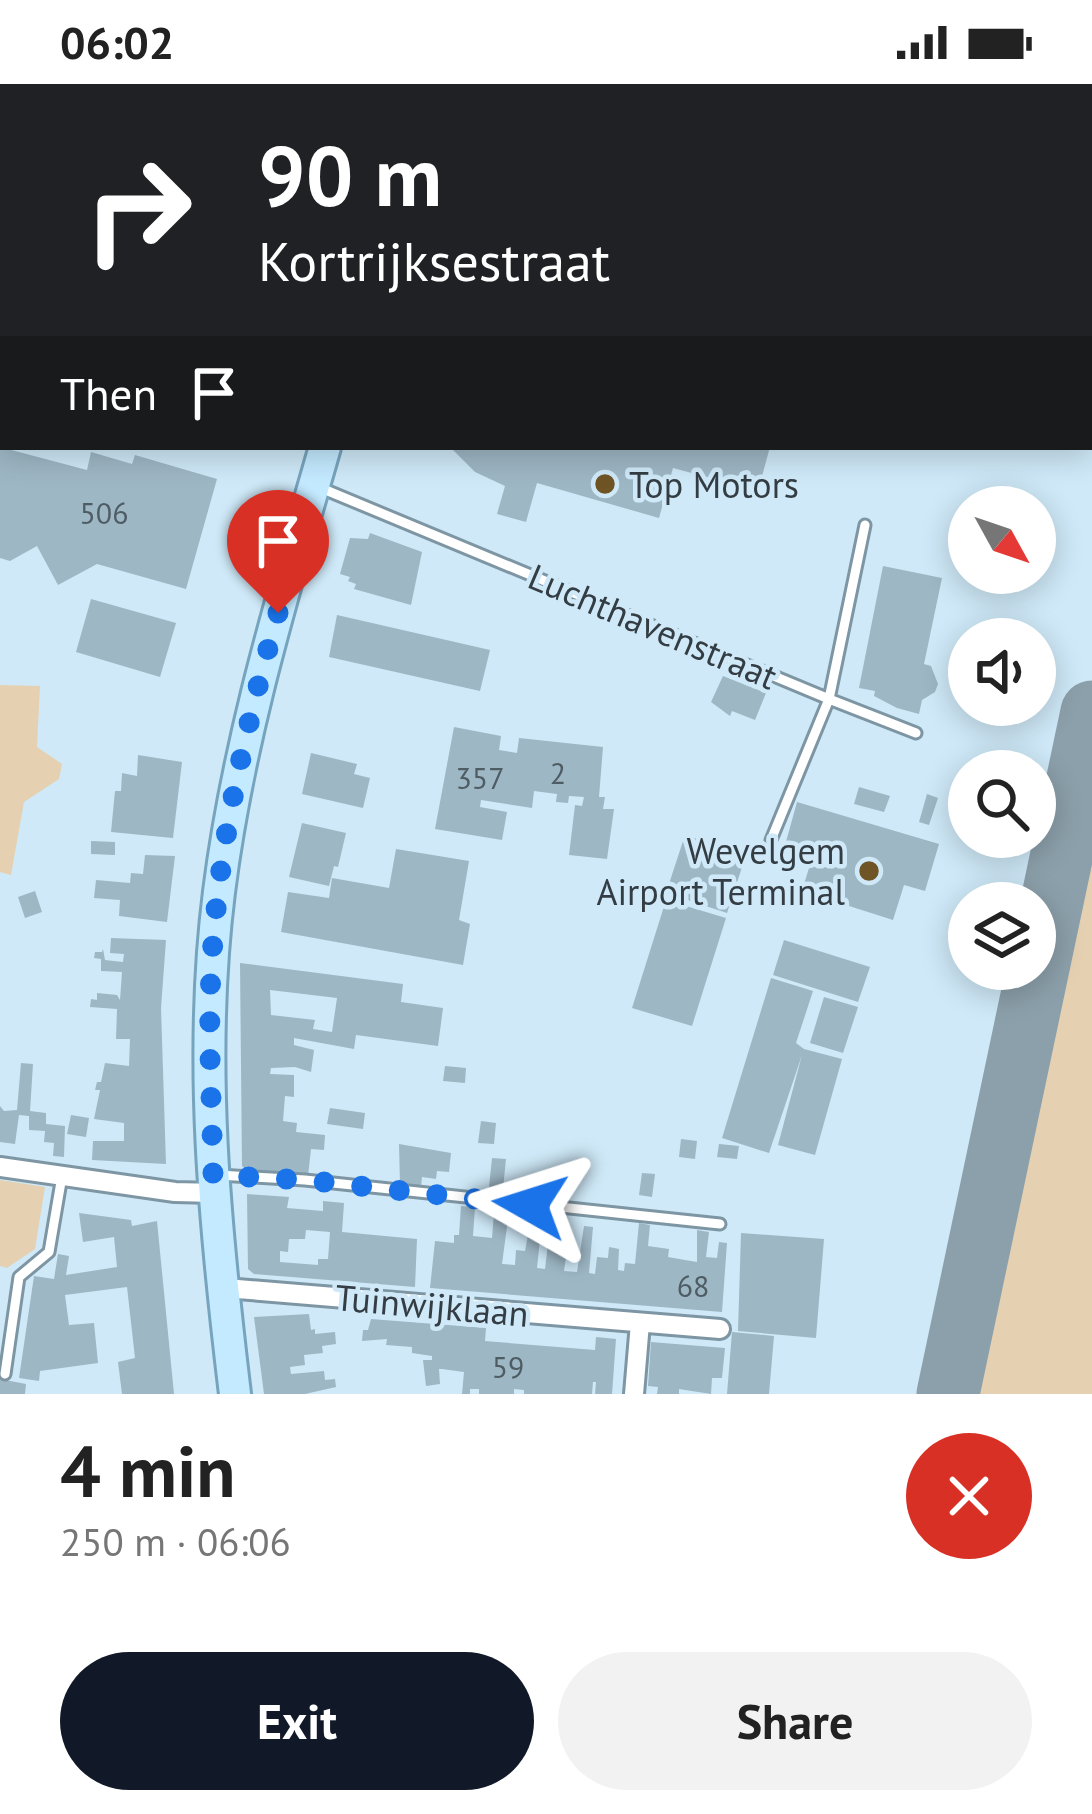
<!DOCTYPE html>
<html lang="en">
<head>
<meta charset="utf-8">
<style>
  :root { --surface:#fff; --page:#f2f2f2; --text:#222; --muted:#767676; --accent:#111827 }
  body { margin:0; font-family:"PT Sans",sans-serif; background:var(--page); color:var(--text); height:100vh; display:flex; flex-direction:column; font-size:45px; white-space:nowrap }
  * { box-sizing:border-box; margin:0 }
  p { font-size:39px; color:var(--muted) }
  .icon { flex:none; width:66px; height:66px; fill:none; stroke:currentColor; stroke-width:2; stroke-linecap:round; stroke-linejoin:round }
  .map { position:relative; height:1310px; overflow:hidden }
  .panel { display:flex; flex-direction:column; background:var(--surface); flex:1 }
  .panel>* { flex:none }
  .guide { position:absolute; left:0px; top:0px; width:1092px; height:366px; box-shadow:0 6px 30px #0003; background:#202124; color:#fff; overflow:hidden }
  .needle { width:78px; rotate:130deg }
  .fabs { position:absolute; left:948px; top:402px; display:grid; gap:24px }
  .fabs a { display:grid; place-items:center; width:108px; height:108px; border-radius:50%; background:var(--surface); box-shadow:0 6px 30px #0003; font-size:60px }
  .pin { position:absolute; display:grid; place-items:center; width:102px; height:102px; color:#fff; margin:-123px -51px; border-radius:50% 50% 50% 0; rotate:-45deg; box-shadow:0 0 12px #0007 }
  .pin .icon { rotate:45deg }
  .me { position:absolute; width:132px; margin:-66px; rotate:276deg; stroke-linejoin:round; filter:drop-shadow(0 0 9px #0008) }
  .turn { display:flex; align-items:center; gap:42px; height:252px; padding:0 60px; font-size:54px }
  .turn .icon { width:156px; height:156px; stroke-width:2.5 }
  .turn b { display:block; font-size:84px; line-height:102px }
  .then { display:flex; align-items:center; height:114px; padding:0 60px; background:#0003; gap:24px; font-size:45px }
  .round { display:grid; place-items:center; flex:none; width:126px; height:126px; border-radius:63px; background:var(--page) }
  .headline { display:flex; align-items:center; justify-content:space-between; height:204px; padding:0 60px }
  h1 { font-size:72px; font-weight:800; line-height:90px }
  .primary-button { display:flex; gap:24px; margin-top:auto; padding:24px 60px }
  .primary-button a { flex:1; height:138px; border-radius:72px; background:var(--accent); color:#fff; font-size:48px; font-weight:800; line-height:138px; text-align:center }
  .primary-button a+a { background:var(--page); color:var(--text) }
  .status { display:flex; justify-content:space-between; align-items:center; height:84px; padding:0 60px; background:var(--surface); direction:ltr }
  .status svg { height:33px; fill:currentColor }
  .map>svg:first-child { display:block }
  .green { fill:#e5d1b1 }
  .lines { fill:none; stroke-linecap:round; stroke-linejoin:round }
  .taxiway { stroke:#8ca0ab; stroke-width:63 }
  .building { fill:#9eb7c5; fill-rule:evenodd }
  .service-casing { stroke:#7e96a3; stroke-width:15 }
  .minor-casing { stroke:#7e96a3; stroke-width:24 }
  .primary-casing { stroke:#77a4bd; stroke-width:36 }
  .service { stroke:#fff; stroke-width:9 }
  .minor { stroke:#fff; stroke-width:18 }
  .primary { stroke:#c4eaff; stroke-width:30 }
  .route { stroke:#1a73e8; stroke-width:21; stroke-dasharray:0 37.8 }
  .poi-dot { fill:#6f5426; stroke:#cfe9f8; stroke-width:4.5 }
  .labels { text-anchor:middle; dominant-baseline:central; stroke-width:9; stroke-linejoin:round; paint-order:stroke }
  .number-label { font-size:30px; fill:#4e5c64 }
  .poi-label { font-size:36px; fill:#333d43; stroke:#cfe9f8; text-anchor:start }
  .street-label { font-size:36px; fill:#333d43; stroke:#cfe9f8 }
</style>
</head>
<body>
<div class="status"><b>06:02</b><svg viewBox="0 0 49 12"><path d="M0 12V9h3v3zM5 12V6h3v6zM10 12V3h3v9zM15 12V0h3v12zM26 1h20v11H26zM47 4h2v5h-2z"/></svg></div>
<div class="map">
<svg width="1092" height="1310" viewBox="0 0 1092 1310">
  <rect width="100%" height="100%" fill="#cfe9f8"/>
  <path class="green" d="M0,601L40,602L37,663L62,680L59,695L24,718L11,791L0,788Z
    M1092,723V1310H968Z
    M0,1096L45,1103L35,1165L7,1184L0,1182Z"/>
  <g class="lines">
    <path class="taxiway" d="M948,1310L1092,628"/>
  </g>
  <path class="building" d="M0,363L87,386L91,368L132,380L135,371L217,395L186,505L97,480L58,501L37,462L10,477L0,474Z
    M450,363H770L758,407L673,384L659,434L537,399L526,438L497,430L505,402L475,388Z
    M370,449L422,468L411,521L354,505L356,500L348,497L350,493L340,490L350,454L368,455Z
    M883,482L942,494L924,580L931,582L938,600L935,608L922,616L919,630L897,624L874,612L875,607L859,604Z
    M91,515L176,539L160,593L76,568Z
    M337,531L490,566L480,607L329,573Z
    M723,592L766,609L755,636L732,627L730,632L711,618Z
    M454,643L501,652L499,666L517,669L519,654L603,663L599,713H605L603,725H614L607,775L569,771L575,721L582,722L584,713L569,712L568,719L556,718L557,710L534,707L532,724L481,716L480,723L507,728L502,756L435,745Z
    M311,669L357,680L354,690L370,694L363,724L302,710Z
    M138,671L182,678L173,754L111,748L115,707H121L122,689L137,692Z
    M859,703L890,712L884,728L854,720Z
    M927,710L938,714L929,741L919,738Z
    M797,718L939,760L925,807L904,801L893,836L802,807L812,774L784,765Z
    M302,739L346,749L338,783L334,782L329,802L289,793Z
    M685,751L746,771L727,829L666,809Z
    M91,757L115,758V771L91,770Z
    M396,765L469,777L459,836L470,840L463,881L281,848L288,808L329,814L332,794L389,804Z
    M145,771L175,772L167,838L119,832L120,816L94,814L96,796L130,799L131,789L143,790Z
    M35,807L42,828L25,834L18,813Z
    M666,816L726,834L692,942L632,924Z
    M111,854L166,856L161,924L166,1080L92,1076L93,1057H124V1039L94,1035L100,1006H95L97,998H101L105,979L129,982L130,955H116L117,925L90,923L91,915L97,916V909L117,911L120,916L122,888L101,887V875L94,874L95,868H102L103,865L105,876L123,878L124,870L110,869Z
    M784,856L870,883L858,918L773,891Z
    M240,879L403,900L401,918L443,924L438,962L356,951L354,965L294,954V961L314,966L311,988L295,983L271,984L270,990L294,991V1013L285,1012L283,1037L297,1039L296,1048L325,1051L324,1066L311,1065L308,1092L246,1086L242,1082ZM270,906L337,914L332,948L313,945L315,936L271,931Z
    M771,894L813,907L796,959L804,965L842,975L815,1071L778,1061L802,971L769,1069L722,1054Z
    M824,913L858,923L843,969L810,959Z
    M21,979L33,980L30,1027L46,1029V1040L65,1042L64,1073L53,1072L54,1059L44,1058L45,1047L29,1046V1032L19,1031L15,1060L0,1058V1022L4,1027L17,1026Z
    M445,982L466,984L465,999L443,997Z
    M330,1024L365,1029L363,1045L327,1040Z
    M71,1031L89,1034L86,1053L67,1050Z
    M481,1037L496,1039L494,1060L478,1059Z
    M681,1055L697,1057L695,1075L679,1073Z
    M399,1060L451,1069L449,1088L437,1087L436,1095L422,1093L421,1103L400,1101Z
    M719,1060L739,1062L737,1075L717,1073Z
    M492,1074L506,1075L503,1105L489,1103Z
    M642,1089L655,1090L652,1113L639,1111Z
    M247,1110L289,1113L287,1124L323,1127V1117L344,1119L342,1148L417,1155L415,1203L254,1190L248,1185ZM306,1146L330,1148L328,1175H318V1181L280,1178V1167L288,1168L289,1155H305Z
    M461,1122L475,1123L473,1152L492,1154L494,1129L520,1128L519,1136L508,1135L502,1180L515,1181L516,1166L525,1167L531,1135L542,1136L537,1184L545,1185L548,1160L567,1166L564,1187L577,1188L584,1142L593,1143L589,1189L595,1190L597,1173L608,1174L609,1163L619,1165L618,1186L624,1187L625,1179L635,1180L639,1139L650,1141L648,1162L669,1165L668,1173L685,1176L697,1178V1146L709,1148L706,1173L717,1174L719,1158L727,1159L722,1228L430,1204L435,1157L454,1159V1151H459Z
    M79,1129L131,1136L132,1142L157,1137L174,1310H122L118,1278L135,1274L127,1203L65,1211L69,1241L94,1239L98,1279L40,1287L39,1297L19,1294L34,1192L54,1195L58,1170L69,1172L66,1191L117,1183L114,1153L83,1158Z
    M741,1149L824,1155L816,1254L738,1247Z
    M309,1230L311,1246L315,1245V1250L335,1248L336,1260L322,1262L323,1269L304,1271L305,1281L290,1283L291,1290L324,1287L325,1296L335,1295L336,1303L305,1310H264L254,1233Z
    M371,1235L486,1244L485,1257L595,1266L596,1253L616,1255L612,1310H595L596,1298H593L592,1310H524V1306L514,1305V1310H479V1305H470V1310H462L464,1288L442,1285H439L440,1300L426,1302L423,1276H432V1272L412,1269V1263L386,1261L387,1255L362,1257L363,1246H368Z
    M732,1248L774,1252L769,1310H727Z
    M651,1258L725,1264L722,1294H712L711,1310L679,1305V1310H657L658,1303L648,1302Z
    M0,1295L26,1300L25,1310H0Z"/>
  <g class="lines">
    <defs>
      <path id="service" d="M767,0L770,3
        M316,402L829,615L865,441
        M771,756L829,615L916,649
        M218,1091L305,1096L720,1140
        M5,1290L19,1193L49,1168L62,1092"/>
      <path id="minor" d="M256,0L282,3
        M0,1083L175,1108L215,1109
        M225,1204L720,1245
        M634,1310L640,1239"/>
      <path id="primary" d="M423,3L424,0
        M235,1310C215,1145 198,974 219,808C238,656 283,510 325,363"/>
    </defs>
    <use href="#service" class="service-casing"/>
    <use href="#minor" class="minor-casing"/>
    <use href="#primary" class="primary-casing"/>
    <use href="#service" class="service"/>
    <use href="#minor" class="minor"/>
    <use href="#primary" class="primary"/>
  </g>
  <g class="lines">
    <path class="route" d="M278,529C242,655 213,785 210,917C209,975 212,1033 213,1091L305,1096L530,1121"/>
  </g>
  <g class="poi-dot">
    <circle cx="605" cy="400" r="12"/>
    <circle cx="869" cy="787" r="12"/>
  </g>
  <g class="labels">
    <g class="number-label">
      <text x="104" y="428">506</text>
      <text x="558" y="688">2</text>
      <text x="480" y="693">357</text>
      <text x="693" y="1201">68</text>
      <text x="508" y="1282">59</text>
    </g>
    <g class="poi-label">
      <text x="629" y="400">Top Motors</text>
      <text x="845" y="766" text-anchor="end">Wevelgem<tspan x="845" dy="41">Airport Terminal</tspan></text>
    </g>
    <g class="street-label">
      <text transform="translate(653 542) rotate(23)">Luchthavenstraat</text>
      <text transform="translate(432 1221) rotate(5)">Tuinwijklaan</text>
    </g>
  </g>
</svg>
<div class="fabs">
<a><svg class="needle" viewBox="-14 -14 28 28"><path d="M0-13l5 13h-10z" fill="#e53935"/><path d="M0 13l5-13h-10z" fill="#767676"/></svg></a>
<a><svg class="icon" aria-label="sound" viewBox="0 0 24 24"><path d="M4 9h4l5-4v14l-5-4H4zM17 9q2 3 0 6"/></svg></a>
<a><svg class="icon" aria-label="search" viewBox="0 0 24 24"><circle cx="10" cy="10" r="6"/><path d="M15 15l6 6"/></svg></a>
<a><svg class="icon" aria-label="layers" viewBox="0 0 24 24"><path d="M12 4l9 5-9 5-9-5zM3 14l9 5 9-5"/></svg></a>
</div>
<div class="pin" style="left:278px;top:529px;background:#d93025"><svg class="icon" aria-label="arrive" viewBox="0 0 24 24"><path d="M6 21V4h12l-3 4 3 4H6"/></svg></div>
<svg class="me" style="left:530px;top:1121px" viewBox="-20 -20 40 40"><path d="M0-17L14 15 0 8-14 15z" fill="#1a73e8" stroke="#fff" stroke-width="4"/></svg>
<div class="guide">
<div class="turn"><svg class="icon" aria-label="right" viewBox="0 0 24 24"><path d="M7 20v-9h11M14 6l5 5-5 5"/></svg><div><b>90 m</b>Kortrijksestraat</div></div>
<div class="then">Then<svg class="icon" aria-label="arrive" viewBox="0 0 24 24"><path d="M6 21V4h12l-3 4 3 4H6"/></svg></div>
</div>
</div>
<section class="panel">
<div class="headline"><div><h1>4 min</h1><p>250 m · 06:06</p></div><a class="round" style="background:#d93025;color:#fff"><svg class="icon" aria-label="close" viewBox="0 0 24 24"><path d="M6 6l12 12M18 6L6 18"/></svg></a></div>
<div class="primary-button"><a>Exit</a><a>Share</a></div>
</section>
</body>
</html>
